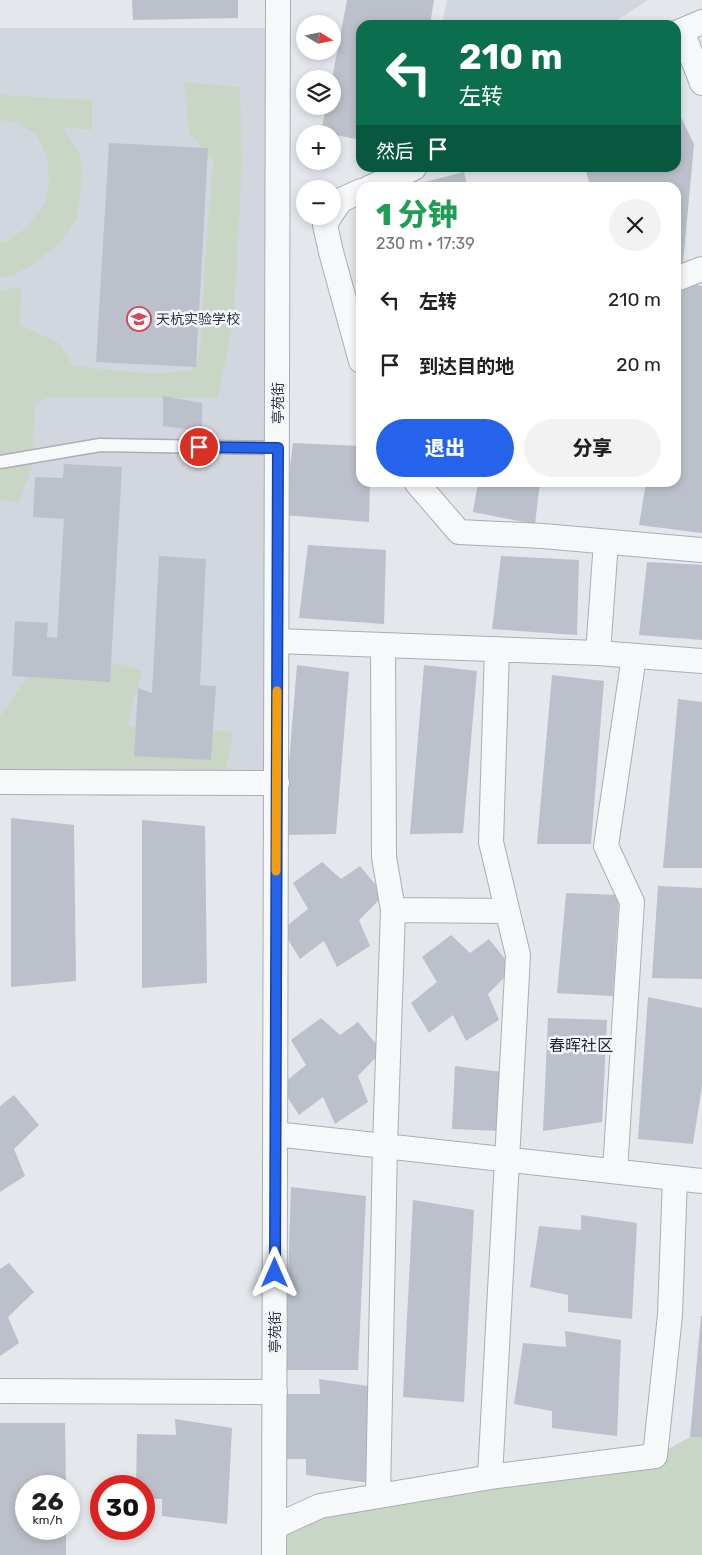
<!DOCTYPE html>
<html lang="zh">
<head>
<meta charset="utf-8">
<style>
  :root { --surface:#fff; --page:#f2f2f2; --text:#202124; --muted:#757577; --accent:#2563eb }
  body { margin:0; font-family:Rubik,"Noto Sans SC",sans-serif; background:var(--page); color:var(--text); height:100vh; display:flex; flex-direction:column; font-size:19px; white-space:nowrap }
  * { box-sizing:border-box; margin:0 }
  p { font-size:16px; color:var(--muted) }
  .icon { flex:none; width:28px; height:28px; fill:none; stroke:currentColor; stroke-width:2; stroke-linecap:round; stroke-linejoin:round }
  .map { position:relative; flex:1; overflow:hidden }
  .panel { position:absolute; left:356px; top:182px; width:325px; height:305px; display:flex; flex-direction:column; background:var(--surface); border-radius:15px; box-shadow:0 2px 8px #0003 }
  .panel>* { flex:none }
  .hud { position:absolute; left:356px; top:20px; width:325px; height:152px; border-radius:15px; box-shadow:0 2px 8px #0003; background:#0b6e4f; color:#fff; overflow:hidden }
  .needle { width:32px; rotate:100deg }
  .fabs { position:absolute; left:296px; top:15px; display:grid; gap:10px }
  .fabs a { display:grid; place-items:center; width:45px; height:45px; border-radius:50%; background:var(--surface); box-shadow:0 2px 8px #0003; font-size:25px }
  .speed { position:absolute; left:15px; top:1475px; display:flex; gap:10px; font-size:25px; font-weight:700; text-align:center }
  .speed>* { display:grid; place-content:center; width:65px; height:65px; border-radius:50%; background:var(--surface); box-shadow:0 2px 8px #0003; line-height:1 }
  .speed small { font-size:12px; font-weight:400 }
  .speed .limit { border:8px solid #d22; background:#fff; color:#111 }
  .pin { position:absolute; display:grid; place-items:center; width:42px; height:42px; color:#fff; margin:-21px; border:2px solid #fff; border-radius:50%; box-shadow:0 1px 5px #0007 }
  .me { position:absolute; width:55px; margin:-28px; rotate:0deg; stroke-linejoin:round; filter:drop-shadow(0 0 4px #0008) }
  .turn { display:flex; align-items:center; gap:18px; height:105px; padding:0 20px; font-size:22px }
  .turn .icon { width:65px; height:65px; stroke-width:2.5 }
  .turn b { display:block; font-size:35px; line-height:42px }
  .then { display:flex; align-items:center; height:48px; padding:0 20px; background:#0003; gap:10px; font-size:19px }
  .round { display:grid; place-items:center; flex:none; width:52px; height:52px; border-radius:26px; background:var(--page) }
  .summary { display:flex; align-items:center; justify-content:space-between; height:85px; padding:0 20px }
  h1 { font-size:30px; font-weight:800; line-height:38px; color:#1e9e55 }
  .action { display:flex; gap:10px; margin-top:auto; padding:10px 20px }
  .action a { flex:1; height:58px; border-radius:30px; background:var(--accent); color:#fff; font-size:20px; font-weight:800; line-height:58px; text-align:center }
  .action a+a { background:var(--page); color:var(--text) }
  ul { padding:0; list-style:none }
  li { display:flex; align-items:center; gap:15px; height:65px; padding:0 20px }
  li div { flex:1 }
  li b { display:block; font-size:19px }
  li em { font-style:normal }
  .map>svg:first-child { display:block }
  .built { fill:#d2d6de }
  .green { fill:#c9d6c5 }
  .building { fill:#bbc0ca }
  .lines { fill:none; stroke-linecap:round; stroke-linejoin:round }
  .lane-casing { stroke:#a9aeb7; stroke-width:15 }
  .street-casing { stroke:#a9aeb7; stroke-width:26 }
  .lane { stroke:#f7f8fa; stroke-width:12 }
  .street { stroke:#f7f8fa; stroke-width:24 }
  .route-casing { stroke:#184099; stroke-width:12 }
  .route { stroke:#2563eb; stroke-width:9 }
  .slow { stroke:#f59e0b; stroke-width:9 }
  .labels { text-anchor:middle; dominant-baseline:central; stroke-width:5; stroke-linejoin:round; paint-order:stroke }
  .poi-label { font-size:14px; fill:#2b3445; stroke:#f4f6f9; text-anchor:start }
  .street-label { font-size:14px; fill:#2b3445; stroke:#f4f6f9 }
  .quarter-label { font-size:16px; fill:#1d2536; stroke:#f4f6f9 }
</style>
</head>
<body>
<div class="map">
<svg width="702" height="1555" viewBox="0 0 702 1555">
  <rect width="100%" height="100%" fill="#e4e7ec"/>
  <path class="built" d="M447,0H648L610,25H442Z
    M0,28H278L277,783L0,782Z"/>
  <path class="green" d="M184,82L240,87L242,163L234,318L218,398H46L35,404L32,468L18,503L0,500V291L21,287L20,325L59,343L73,366L152,374L193,370L200,352L205,264L213,160L189,133Z
    M0,95L92,100V130L62,127L79,151L82,169L81,190L77,218L59,244L35,263L14,275L0,278V243L5,242L26,228L45,203L49,180L47,157L36,134L14,122L0,120Z
    M119,663L143,671L134,697L128,725L183,741L218,730L233,732L222,794L114,796L0,792V716L28,675L73,670Z
    M690,1437H702V1555H274V1527L320,1506L655,1456Z"/>
  <path class="building" d="M132,0H238V18L133,20Z
    M347,0H434L430,25H361V140L321,132L326,106H332V79Z
    M676,107L694,144L682,274L676,273V188H591L585,168H676Z
    M109,143L208,148L196,367L96,362Z
    M464,172L468,188H405V187Z
    M683,283L702,286V533L639,525L646,482H676V318Z
    M163,396L202,403V431L163,426Z
    M293,443L361,446V482H370L369,522L284,515Z
    M64,464L122,467L110,682L12,676L15,621L48,623L47,637L57,638L64,519L33,517L35,477L63,478Z
    M478,482H540L535,524L473,512Z
    M308,545L386,550L384,624L299,618Z
    M159,556L206,559L200,685L216,686L211,760L134,756L138,688L152,693Z
    M501,556L579,560L577,635L492,629Z
    M647,562L702,565V640L639,635Z
    M297,665L349,672L336,834L283,835Z
    M424,665L477,671L463,833L410,834Z
    M552,675L604,681L591,844H537Z
    M678,699L702,702V868H663Z
    M11,818L74,825L76,981L11,987Z
    M142,820L205,826L207,983L142,988Z
    M322,862L341,879L360,866L384,895L359,920L370,946L337,967L324,941L300,959L282,930L308,909L293,883Z
    M658,886L702,888V979L652,978Z
    M566,893L619,895L613,996L557,993Z
    M451,935L470,953L489,939L513,969L488,994L499,1020L466,1041L453,1015L429,1033L411,1003L437,982L422,957Z
    M648,997L702,1008V1086L693,1144L638,1139Z
    M321,1018L340,1035L358,1022L382,1051L358,1076L368,1102L335,1124L323,1097L299,1115L280,1086L306,1065L291,1040Z
    M548,1018L607,1020L602,1122L543,1131Z
    M455,1066L502,1072L500,1131L452,1129Z
    M14,1095L39,1125L14,1149L25,1176L0,1192V1106Z
    M291,1187L366,1196L358,1370H285Z
    M413,1200L474,1210L464,1402L403,1397Z
    M581,1215L637,1223L632,1319L568,1312V1295L530,1287L539,1226L581,1230Z
    M9,1263L34,1292L8,1317L19,1343L0,1356V1269Z
    M701,1316H702V1437H690Z
    M565,1331L621,1340L617,1436L552,1428V1411L514,1404L523,1343L566,1347Z
    M319,1379L375,1387L371,1483L306,1475V1459H280L281,1394H320Z
    M175,1419L232,1428L227,1524L162,1516V1499H144V1486H136L137,1434L176,1435Z
    M0,1423H65L66,1486H26V1529H66V1555H0Z"/>
  <g class="lines">
    <defs>
      <path id="lane" d="M0,462L100,445L277,448"/>
      <path id="street" d="M682,31L702,83
        M676,33L702,22
        M369,188L414,168
        M332,213L341,200L361,191
        M330,216L325,225L331,252L361,361
        M676,279L702,269
        M416,482L459,532L543,536L702,550
        M277,641L598,653L702,661
        M598,653L606,542
        M0,782L277,783
        M393,910L507,911
        M275,1134L702,1181
        M615,1171L632,902L606,846L634,656
        M0,1391L275,1392
        M490,1477L518,955L491,842L497,649
        M378,1496L385,1146L393,910L384,857L383,645
        M274,1527L320,1506L497,1476L655,1456L670,1315L675,1178
        M274,1555L278,0"/>
    </defs>
    <use href="#lane" class="lane-casing"/>
    <use href="#street" class="street-casing"/>
    <use href="#lane" class="lane"/>
    <use href="#street" class="street"/>
  </g>
  <g class="lines">
    <defs>
      <path id="route" d="M199,447L278,448L275,1273"/>
    </defs>
    <use href="#route" class="route-casing"/>
    <use href="#route" class="route"/>
    <path class="slow" d="M276,871L277,691"/>
  </g>
  <defs>
    <symbol id="school-ring" viewBox="-11 -11 22 22"><circle r="9.5" fill="#f4f6f9" stroke="#d1495b" stroke-width="1.5"/><path d="M0-5L7-2L0 1L-7-2ZM-4 1L0 2.5L4 1V4Q0 6-4 4Z" fill="#d1495b"/></symbol>
  </defs>
  <g fill-rule="evenodd">
    <use href="#school-ring" x="125" y="305" width="28" height="28"/>
  </g>
  <g class="labels">
    <g class="poi-label">
      <text x="156" y="319">天杭实验学校</text>
    </g>
    <g class="street-label">
      <text transform="translate(278 403) rotate(-90)">亭苑街</text>
      <text transform="translate(275 1332) rotate(-90)">亭苑街</text>
    </g>
    <g class="quarter-label">
      <text x="581" y="1045">春晖社区</text>
    </g>
  </g>
</svg>
<div class="fabs">
<a><svg class="needle" viewBox="-14 -14 28 28"><path d="M0-13l5 13h-10z" fill="#e53935"/><path d="M0 13l5-13h-10z" fill="#757577"/></svg></a>
<a><svg class="icon" aria-label="layers" viewBox="0 0 24 24"><path d="M12 4l9 5-9 5-9-5zM3 14l9 5 9-5"/></svg></a>
<a>+</a>
<a>−</a>
</div>
<div class="speed"><div>26<small>km/h</small></div><div class="limit">30</div></div>
<div class="pin" style="left:199px;top:447px;background:#d93025"><svg class="icon" aria-label="arrive" viewBox="0 0 24 24"><path d="M6 21V4h12l-3 4 3 4H6"/></svg></div>
<svg class="me" style="left:275px;top:1273px" viewBox="-20 -20 40 40"><path d="M0-17L14 15 0 8-14 15z" fill="#2563eb" stroke="#fff" stroke-width="4"/></svg>
<div class="hud">
<div class="turn"><svg class="icon" aria-label="left" viewBox="0 0 24 24"><path d="M17 20v-9H6M10 6l-5 5 5 5"/></svg><div><b>210 m</b>左转</div></div>
<div class="then">然后<svg class="icon" aria-label="arrive" viewBox="0 0 24 24"><path d="M6 21V4h12l-3 4 3 4H6"/></svg></div>
</div>
<section class="panel">
<div class="summary"><div><h1>1 分钟</h1><p>230 m · 17:39</p></div><a class="round"><svg class="icon" aria-label="close" viewBox="0 0 24 24"><path d="M6 6l12 12M18 6L6 18"/></svg></a></div>
<ul>
<li><svg class="icon" aria-label="left" viewBox="0 0 24 24"><path d="M17 20v-9H6M10 6l-5 5 5 5"/></svg><div><b>左转</b></div><em>210 m</em></li>
<li><svg class="icon" aria-label="arrive" viewBox="0 0 24 24"><path d="M6 21V4h12l-3 4 3 4H6"/></svg><div><b>到达目的地</b></div><em>20 m</em></li>
</ul>
<div class="action"><a>退出</a><a>分享</a></div>
</section>
</div>
</body>
</html>
